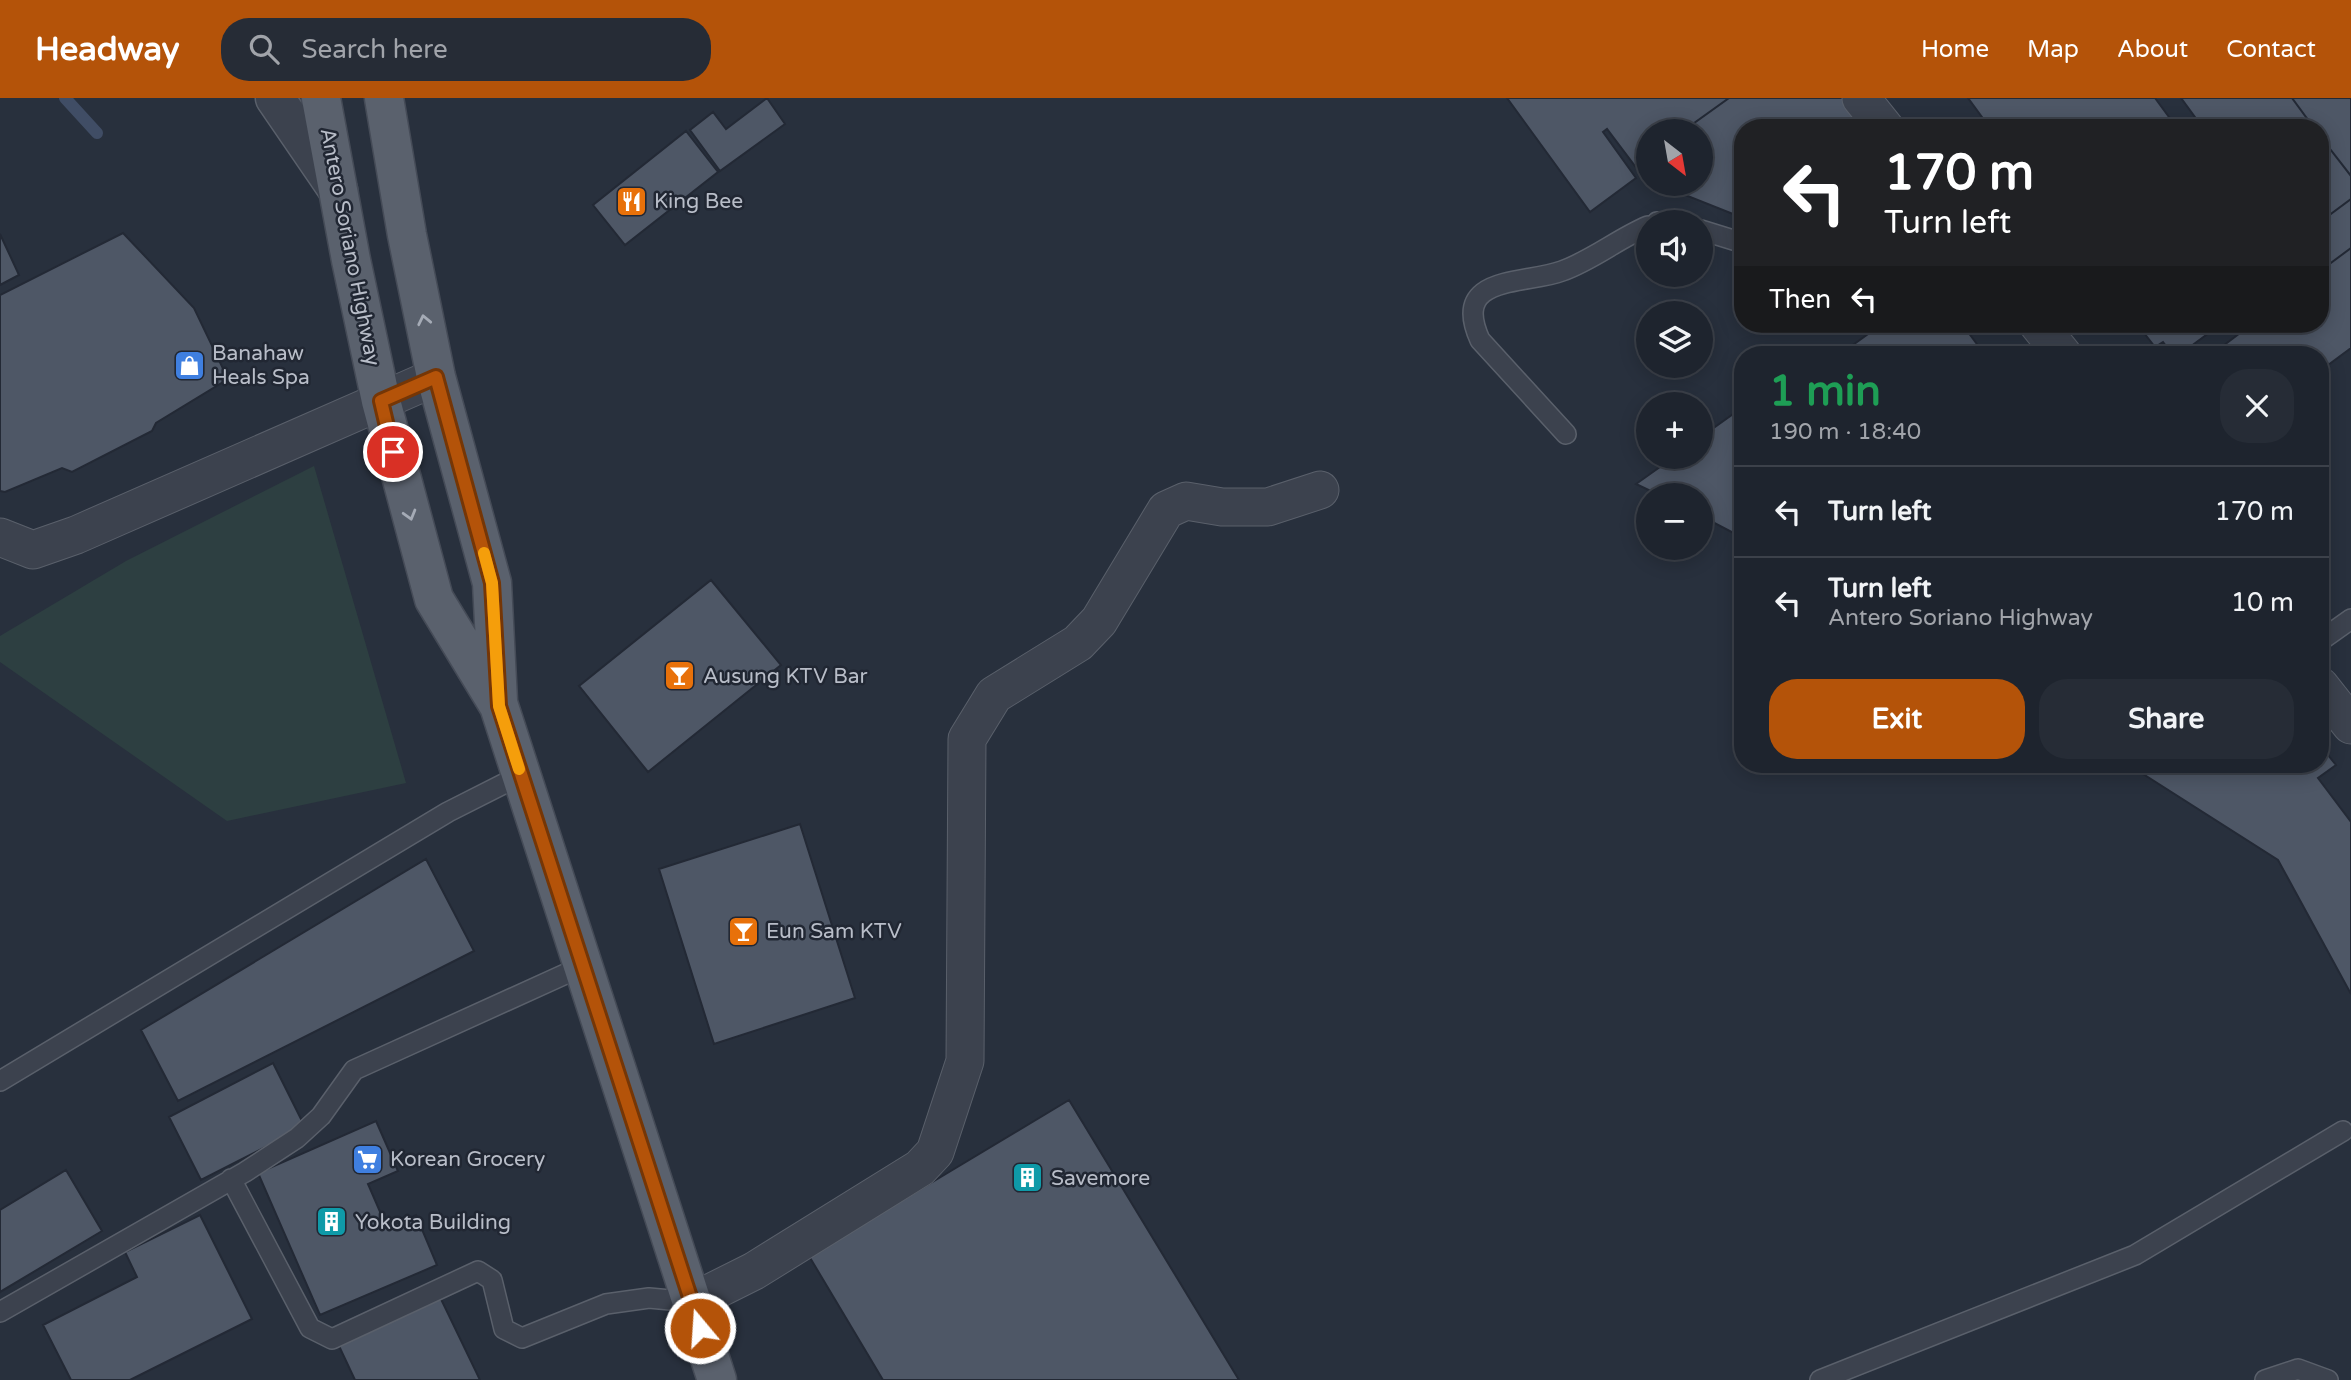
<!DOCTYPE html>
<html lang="en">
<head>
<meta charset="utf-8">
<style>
  :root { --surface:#1e242e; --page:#262c36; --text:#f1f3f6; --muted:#a1a4aa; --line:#3c414a; --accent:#b45309 }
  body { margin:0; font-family:"Varela Round",sans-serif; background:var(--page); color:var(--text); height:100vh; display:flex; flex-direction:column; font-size:26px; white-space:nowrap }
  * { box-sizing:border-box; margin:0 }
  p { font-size:23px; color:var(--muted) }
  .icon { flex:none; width:38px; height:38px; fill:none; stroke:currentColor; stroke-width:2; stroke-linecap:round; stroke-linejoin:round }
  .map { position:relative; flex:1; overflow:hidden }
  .panel { position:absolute; left:1734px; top:248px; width:595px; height:427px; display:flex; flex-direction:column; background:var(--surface); border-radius:28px; box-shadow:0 4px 18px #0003,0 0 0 2px var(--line) }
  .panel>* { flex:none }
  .hud { position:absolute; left:1734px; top:21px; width:595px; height:214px; border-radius:28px; box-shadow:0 4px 18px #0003,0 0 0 2px var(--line); background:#202124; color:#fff; overflow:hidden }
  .needle { width:46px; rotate:149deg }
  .buttons { position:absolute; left:1636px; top:21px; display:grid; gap:14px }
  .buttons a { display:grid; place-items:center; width:77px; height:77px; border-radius:50%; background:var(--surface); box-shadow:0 4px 18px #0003,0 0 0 2px var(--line); font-size:35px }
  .pin { position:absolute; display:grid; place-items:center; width:60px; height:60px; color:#fff; margin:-30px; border:4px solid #fff; border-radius:50%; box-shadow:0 2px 7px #0007 }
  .me { position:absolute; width:77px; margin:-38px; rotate:342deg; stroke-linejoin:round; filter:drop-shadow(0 0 5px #0008) }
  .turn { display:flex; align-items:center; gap:24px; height:147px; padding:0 35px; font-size:32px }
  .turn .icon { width:91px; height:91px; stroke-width:2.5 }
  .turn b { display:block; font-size:49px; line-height:60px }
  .then { display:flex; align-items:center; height:66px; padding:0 35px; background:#0003; gap:14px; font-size:26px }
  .round { display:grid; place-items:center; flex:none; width:74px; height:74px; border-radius:28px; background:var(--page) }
  .overview { display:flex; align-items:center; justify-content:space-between; height:119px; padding:0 35px }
  h1 { font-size:42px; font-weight:700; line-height:52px; color:#1e9e55 }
  .primary-button { display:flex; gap:14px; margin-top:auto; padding:14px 35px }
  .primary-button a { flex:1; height:80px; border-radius:28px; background:var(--accent); color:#fff; font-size:28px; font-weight:700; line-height:80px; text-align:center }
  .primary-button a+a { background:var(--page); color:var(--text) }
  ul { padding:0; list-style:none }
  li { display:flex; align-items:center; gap:21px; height:91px; padding:0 35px; border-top:2px solid var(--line) }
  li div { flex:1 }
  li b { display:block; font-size:26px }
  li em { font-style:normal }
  header { display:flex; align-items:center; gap:42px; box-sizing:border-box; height:98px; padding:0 35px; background:var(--accent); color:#fff }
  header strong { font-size:33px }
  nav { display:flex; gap:38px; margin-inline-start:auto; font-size:24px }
  .search { width:490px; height:63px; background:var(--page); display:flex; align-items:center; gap:18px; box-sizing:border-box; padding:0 24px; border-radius:28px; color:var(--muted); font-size:26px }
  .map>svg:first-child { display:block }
  .green { fill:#2d3f41 }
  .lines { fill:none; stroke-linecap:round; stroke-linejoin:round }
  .stream { stroke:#404d65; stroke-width:12 }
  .building { fill:#4e5766; stroke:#232935; stroke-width:2 }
  .service-casing { stroke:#5a606b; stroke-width:22 }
  .minor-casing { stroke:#5a606b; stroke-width:39 }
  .tertiary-casing { stroke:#5a606b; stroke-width:41 }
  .primary-casing { stroke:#454b57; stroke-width:41 }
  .service { stroke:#3c424e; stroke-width:19 }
  .minor { stroke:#3c424e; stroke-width:37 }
  .tertiary { stroke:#3c424e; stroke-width:38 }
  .primary { stroke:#5a616d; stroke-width:38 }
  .oneway { stroke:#a5abb6 }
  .route-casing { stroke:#753606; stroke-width:18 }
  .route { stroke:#b45309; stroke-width:12 }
  .slow { stroke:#f59e0b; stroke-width:12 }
  .labels { text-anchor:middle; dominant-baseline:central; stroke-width:5; stroke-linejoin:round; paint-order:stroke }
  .poi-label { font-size:21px; fill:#b8bdc8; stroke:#212733; text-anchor:start }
  .street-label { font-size:21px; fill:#b8bdc8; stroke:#212733 }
</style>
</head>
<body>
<header>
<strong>Headway</strong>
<div class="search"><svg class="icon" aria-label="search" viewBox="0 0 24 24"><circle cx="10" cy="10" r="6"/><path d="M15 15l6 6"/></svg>Search here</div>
<nav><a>Home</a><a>Map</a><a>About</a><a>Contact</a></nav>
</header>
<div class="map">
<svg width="2351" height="1282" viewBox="0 0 2351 1282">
  <rect width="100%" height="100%" fill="#28303d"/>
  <path class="green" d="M314,368L406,685L227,723L0,564V538L126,463Z"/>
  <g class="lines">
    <path class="stream" d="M65,0L97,35"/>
  </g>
  <path class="building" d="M767,0L785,26L720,73L690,32L713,14L726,31Z
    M1507,0H1729L1683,33H1648V58L1635,68L1607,31L1603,34L1636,80L1590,114Z
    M1729,0H1843L1865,30H1743V120L1675,93L1670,86H1701V33H1683Z
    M1968,0H2155L2177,30H1990Z
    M2181,0H2292L2314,30H2203Z
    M2292,0H2351V78L2320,38V30H2314Z
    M686,33L718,74L625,147L593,107Z
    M2320,38L2351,78V101L2320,124Z
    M2351,101V150L2320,173V124Z
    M123,135L194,210L228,281L156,325L152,333L72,374L62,370L5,394L0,393V197Z
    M0,136L19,177L0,187Z
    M2351,150V250L2320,273V257H2211L2252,226H2320V173Z
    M1882,226H1962L1985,257H1839Z
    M2137,226H2221L2179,257H2173L2163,244L2155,249Z
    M1743,309V440L1701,418V397H1659L1636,386L1674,359H1701V339Z
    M711,482L781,567L648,674L579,588Z
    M2320,647L2336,667L2318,680L2351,724V896L2278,762L2129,667H2320Z
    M800,726L855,900L714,946L659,771Z
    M426,761L474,853L178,1003L141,932Z
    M273,965L305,1029L201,1082L169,1019Z
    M1069,1002L1239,1282H883L809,1158Z
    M376,1023L398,1073L368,1086L387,1130L416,1117L437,1167L320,1217L258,1075Z
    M66,1072L102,1133L0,1194V1112Z
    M200,1117L252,1221L130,1282H71L43,1227L137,1179L125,1154Z
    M440,1199L480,1282H355L339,1248Z"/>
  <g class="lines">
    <defs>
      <path id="service" d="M1657,124H1676
        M1701,132L1743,145
        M1566,336L1480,242C1450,176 1525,187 1562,173C1593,162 1619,140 1648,128
        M2320,543L2351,521
        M0,983L448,714L521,677
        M231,1081L310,1230L332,1241L478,1173L492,1182L504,1231L522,1240L606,1206L649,1200L692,1204
        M0,1214L245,1074L297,1040L321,1018L354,972L583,868
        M1820,1282L2135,1157L2343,1033
        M2265,1282L2298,1271L2328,1282"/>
      <path id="minor" d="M1861,0L1885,30
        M2038,226L2063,257
        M0,439L33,452L76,437L436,279
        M2320,588L2351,627
        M692,1204L754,1173L920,1070L935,1054L965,963L967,641L994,597L1078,545L1099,523L1166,412L1186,403L1222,409H1268L1320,392"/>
      <path id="tertiary" d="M275,0L338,92"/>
      <path id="primary" d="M321,0L351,162L381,303L434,501L499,608L717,1282
        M384,0L407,137L436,279L492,485L498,603"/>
    </defs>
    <use href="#service" class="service-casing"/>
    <use href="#minor" class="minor-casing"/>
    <use href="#tertiary" class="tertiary-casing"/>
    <use href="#primary" class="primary-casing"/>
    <use href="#service" class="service"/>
    <use href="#minor" class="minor"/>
    <use href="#tertiary" class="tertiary"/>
    <use href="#primary" class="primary"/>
  </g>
  <defs><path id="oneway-chevron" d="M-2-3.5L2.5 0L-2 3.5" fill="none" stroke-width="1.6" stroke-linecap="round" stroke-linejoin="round" transform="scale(1.75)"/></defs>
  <g class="oneway">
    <use href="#oneway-chevron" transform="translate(424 222) rotate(-102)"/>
    <use href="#oneway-chevron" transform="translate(410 417) rotate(74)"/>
  </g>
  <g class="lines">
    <defs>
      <path id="route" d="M393,354L381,303L436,279L492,485L499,608L700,1230"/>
    </defs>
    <use href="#route" class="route-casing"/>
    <use href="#route" class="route"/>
    <path class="slow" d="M484,455L492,485L499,608L519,671"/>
  </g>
  <defs>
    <symbol id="restaurant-square" viewBox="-11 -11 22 22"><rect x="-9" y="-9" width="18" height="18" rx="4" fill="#e8710a" stroke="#212733"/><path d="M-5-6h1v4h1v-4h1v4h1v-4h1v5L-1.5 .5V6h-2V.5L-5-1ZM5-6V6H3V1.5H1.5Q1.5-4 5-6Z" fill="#fff"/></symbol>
    <symbol id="shop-square" viewBox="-11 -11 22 22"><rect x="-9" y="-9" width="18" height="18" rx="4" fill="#3f7fe0" stroke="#212733"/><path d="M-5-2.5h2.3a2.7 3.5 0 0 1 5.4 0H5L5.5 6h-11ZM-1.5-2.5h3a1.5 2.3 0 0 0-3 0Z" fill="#fff"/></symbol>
    <symbol id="bar-square" viewBox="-11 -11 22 22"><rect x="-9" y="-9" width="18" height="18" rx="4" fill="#e8710a" stroke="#212733"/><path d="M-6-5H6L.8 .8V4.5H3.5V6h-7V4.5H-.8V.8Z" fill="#fff"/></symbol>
    <symbol id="supermarket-square" viewBox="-11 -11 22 22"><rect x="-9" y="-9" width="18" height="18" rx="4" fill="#3f7fe0" stroke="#212733"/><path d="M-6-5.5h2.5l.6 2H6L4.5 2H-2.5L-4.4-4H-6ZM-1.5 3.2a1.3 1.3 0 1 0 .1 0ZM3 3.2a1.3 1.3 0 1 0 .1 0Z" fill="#fff"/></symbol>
    <symbol id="building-square" viewBox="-11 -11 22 22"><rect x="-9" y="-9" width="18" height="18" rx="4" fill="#0f9aa8" stroke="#212733"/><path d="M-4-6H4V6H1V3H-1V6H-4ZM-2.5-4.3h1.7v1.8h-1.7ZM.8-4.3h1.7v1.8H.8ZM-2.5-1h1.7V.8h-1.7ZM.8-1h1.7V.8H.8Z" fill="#fff"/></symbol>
  </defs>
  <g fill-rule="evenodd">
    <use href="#restaurant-square" x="614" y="86" width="35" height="35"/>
    <use href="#shop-square" x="172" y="250" width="35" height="35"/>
    <use href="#bar-square" x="662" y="560" width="35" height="35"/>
    <use href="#bar-square" x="726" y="816" width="35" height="35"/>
    <use href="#supermarket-square" x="350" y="1044" width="35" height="35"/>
    <use href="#building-square" x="1010" y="1062" width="35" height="35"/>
    <use href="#building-square" x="314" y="1106" width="35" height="35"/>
  </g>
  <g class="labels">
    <g class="poi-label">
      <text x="654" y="103">King Bee</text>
      <text x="212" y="255">Banahaw<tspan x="212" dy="24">Heals Spa</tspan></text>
      <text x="703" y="578">Ausung KTV Bar</text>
      <text x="766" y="833">Eun Sam KTV</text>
      <text x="390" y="1061">Korean Grocery</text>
      <text x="1051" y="1080">Savemore</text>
      <text x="355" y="1124">Yokota Building</text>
    </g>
    <g class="street-label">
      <text transform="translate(350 149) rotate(79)">Antero Soriano Highway</text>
    </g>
  </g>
</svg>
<div class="buttons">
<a><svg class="needle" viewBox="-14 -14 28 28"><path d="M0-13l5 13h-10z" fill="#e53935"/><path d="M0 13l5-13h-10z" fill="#a1a4aa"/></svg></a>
<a><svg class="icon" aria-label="sound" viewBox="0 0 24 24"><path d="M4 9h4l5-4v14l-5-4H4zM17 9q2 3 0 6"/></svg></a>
<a><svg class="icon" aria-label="layers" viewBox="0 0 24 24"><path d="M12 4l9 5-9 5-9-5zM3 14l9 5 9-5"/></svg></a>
<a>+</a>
<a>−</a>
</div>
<div class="pin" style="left:393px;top:354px;background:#d93025"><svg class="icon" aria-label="arrive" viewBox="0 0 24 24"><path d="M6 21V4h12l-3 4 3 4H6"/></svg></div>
<svg class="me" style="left:700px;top:1230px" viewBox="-20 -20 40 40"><circle r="17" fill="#b45309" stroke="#fff" stroke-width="3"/><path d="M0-11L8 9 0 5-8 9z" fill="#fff"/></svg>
<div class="hud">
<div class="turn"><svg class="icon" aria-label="left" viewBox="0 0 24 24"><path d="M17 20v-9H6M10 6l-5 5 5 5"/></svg><div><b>170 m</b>Turn left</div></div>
<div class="then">Then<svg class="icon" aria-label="left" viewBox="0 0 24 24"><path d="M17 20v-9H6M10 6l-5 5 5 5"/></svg></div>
</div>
<section class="panel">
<div class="overview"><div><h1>1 min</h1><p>190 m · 18:40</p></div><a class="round"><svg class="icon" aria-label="close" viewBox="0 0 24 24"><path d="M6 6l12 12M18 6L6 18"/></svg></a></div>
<ul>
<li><svg class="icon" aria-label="left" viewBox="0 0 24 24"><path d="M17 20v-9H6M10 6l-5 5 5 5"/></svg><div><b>Turn left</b></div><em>170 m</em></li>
<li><svg class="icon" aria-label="left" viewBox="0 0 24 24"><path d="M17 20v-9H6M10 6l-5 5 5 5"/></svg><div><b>Turn left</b><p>Antero Soriano Highway</p></div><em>10 m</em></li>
</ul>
<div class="primary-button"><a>Exit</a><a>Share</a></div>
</section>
</div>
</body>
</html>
